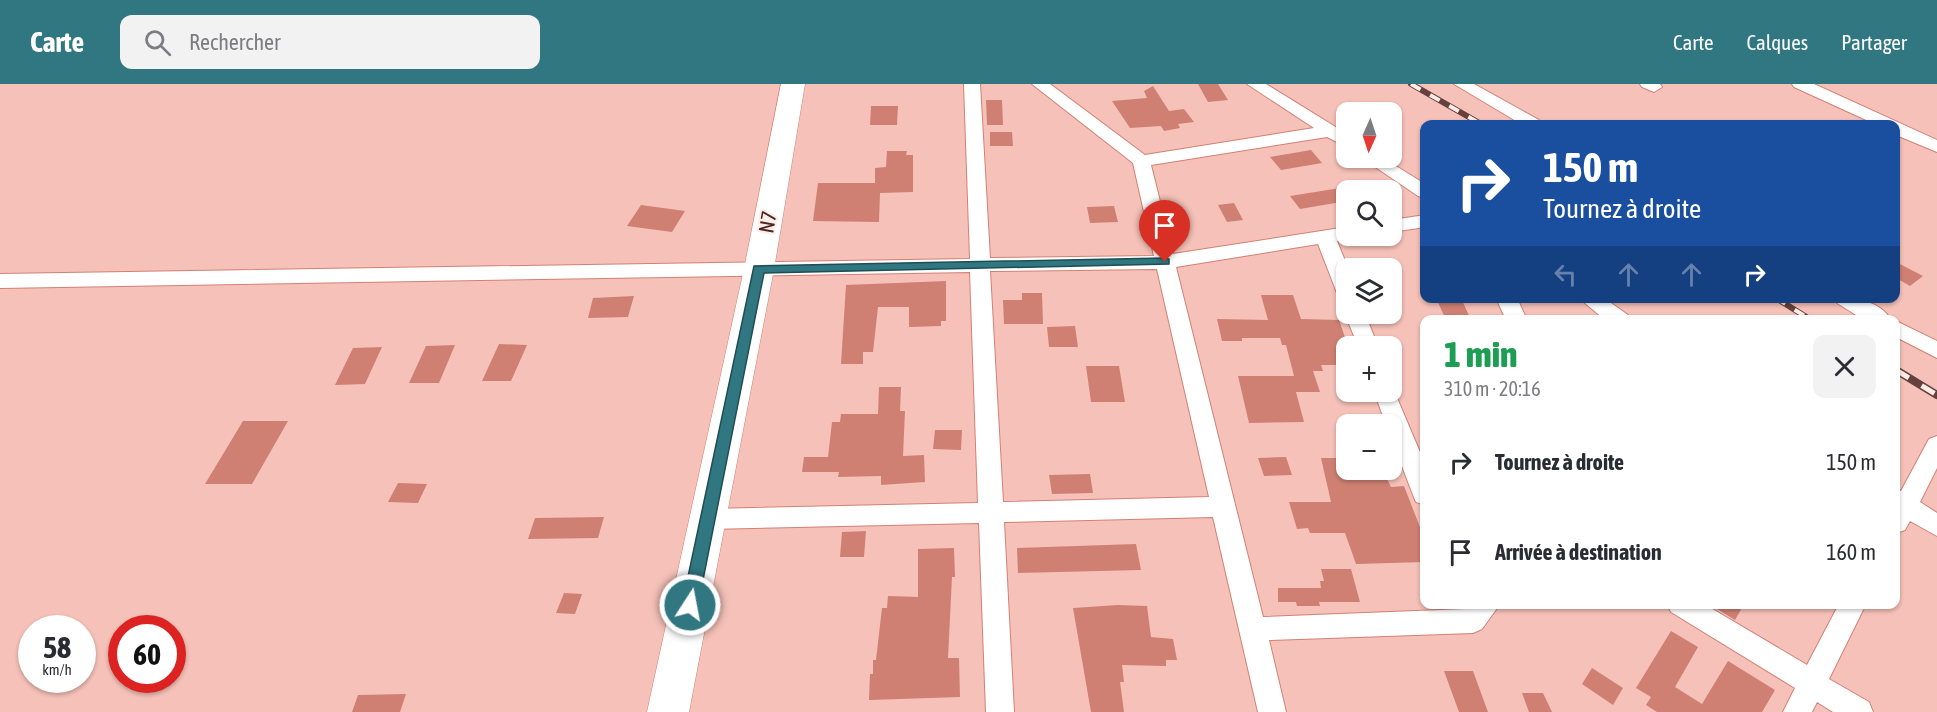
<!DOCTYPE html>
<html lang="fr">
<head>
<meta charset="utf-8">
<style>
  :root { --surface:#fff; --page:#f2f2f3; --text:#2b2b33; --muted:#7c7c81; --accent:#307782 }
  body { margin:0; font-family:"Asap Condensed",sans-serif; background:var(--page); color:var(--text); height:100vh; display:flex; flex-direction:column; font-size:22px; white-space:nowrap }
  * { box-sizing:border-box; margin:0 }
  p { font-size:20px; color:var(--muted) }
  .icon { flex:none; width:33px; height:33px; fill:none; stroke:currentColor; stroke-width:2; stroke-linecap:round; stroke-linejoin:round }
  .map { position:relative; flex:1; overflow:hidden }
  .details { position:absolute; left:1420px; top:231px; width:480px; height:294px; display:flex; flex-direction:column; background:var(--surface); border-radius:12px; box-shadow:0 2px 4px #0004 }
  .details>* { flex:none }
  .banner { position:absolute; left:1420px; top:36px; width:480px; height:183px; border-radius:12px; box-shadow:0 2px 4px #0004; background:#1a4fa0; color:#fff; overflow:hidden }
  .needle { width:39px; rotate:183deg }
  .controls { position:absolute; left:1336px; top:18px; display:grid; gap:12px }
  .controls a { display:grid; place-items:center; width:66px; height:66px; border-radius:12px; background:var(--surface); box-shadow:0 2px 4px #0004; font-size:30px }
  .speed { position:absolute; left:18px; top:531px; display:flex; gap:12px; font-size:30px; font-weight:700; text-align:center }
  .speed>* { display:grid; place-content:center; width:78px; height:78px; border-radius:50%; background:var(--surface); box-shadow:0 2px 4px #0004; line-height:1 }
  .speed small { font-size:15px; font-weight:400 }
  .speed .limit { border:9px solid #d22; background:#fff; color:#111 }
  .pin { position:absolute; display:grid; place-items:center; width:51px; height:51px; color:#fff; margin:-62px -26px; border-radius:50% 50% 50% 0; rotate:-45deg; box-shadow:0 0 6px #0007 }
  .pin .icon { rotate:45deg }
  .me { position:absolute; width:66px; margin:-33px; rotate:11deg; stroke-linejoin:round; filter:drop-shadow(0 0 4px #0008) }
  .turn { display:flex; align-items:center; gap:21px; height:126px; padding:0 24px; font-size:27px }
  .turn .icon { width:78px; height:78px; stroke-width:2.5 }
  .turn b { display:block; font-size:42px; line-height:51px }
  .lanes { display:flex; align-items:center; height:57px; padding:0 24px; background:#0003; justify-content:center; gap:30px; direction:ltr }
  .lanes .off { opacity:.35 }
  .round { display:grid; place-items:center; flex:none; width:63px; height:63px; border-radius:12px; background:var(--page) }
  .headline { display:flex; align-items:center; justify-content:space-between; height:102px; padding:0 24px }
  h1 { font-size:36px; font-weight:800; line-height:45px; color:#1e9e55 }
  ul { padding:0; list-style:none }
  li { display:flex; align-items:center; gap:18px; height:90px; padding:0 24px }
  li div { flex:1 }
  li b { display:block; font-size:22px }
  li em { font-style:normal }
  header { display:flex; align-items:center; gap:36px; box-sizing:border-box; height:84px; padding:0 30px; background:var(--accent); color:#fff }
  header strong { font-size:28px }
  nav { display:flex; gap:33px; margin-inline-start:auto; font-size:21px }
  .search { width:420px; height:54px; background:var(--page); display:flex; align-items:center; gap:15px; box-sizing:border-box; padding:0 21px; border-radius:12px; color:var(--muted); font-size:22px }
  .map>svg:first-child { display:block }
  .building { fill:#cf8073 }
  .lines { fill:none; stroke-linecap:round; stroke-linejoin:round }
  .minor-casing { stroke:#d28174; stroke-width:2 }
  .primary-casing { stroke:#d28174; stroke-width:1 }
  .minor { fill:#fff; fill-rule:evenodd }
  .primary { fill:#fff; fill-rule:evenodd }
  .rail-far1-casing { stroke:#66413c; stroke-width:6 }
  .rail-casing { stroke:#66413c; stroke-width:8 }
  .rail-far1 { stroke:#feece8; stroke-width:4; stroke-dasharray:11; stroke-linecap:butt }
  .rail { stroke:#feece8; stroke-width:5; stroke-dasharray:15; stroke-linecap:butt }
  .route { fill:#307782; stroke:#1f4d54; stroke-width:1.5 }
  .labels { text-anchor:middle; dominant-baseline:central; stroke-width:4.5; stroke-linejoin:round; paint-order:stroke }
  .street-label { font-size:21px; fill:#482722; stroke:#feece8 }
</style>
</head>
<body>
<header>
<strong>Carte</strong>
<div class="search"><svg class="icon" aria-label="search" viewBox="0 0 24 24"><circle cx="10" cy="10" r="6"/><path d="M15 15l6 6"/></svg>Rechercher</div>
<nav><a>Carte</a><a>Calques</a><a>Partager</a></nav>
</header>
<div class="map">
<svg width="1937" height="628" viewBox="0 0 1937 628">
  <rect width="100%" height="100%" fill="#f5c1b8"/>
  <path class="building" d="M1198,0H1218L1228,16L1208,18Z
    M1153,2L1169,27L1184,25L1194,38L1178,40L1180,44L1164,47L1161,42L1130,44L1112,17L1147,14L1144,7Z
    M986,16H1002L1003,41H987Z
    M871,22H898L897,41H870Z
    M990,48H1012L1013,62H990Z
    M1311,66L1322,79L1281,86L1270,73Z
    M887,67H907L906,71H913V108L880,109L879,138L813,137L818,99H875V84L886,83Z
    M1359,101L1360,106H1347V117L1300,125L1290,112Z
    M1234,119L1243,136L1227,138L1218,121Z
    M641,121L685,127L672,148L627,142Z
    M1114,122L1118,138L1090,139L1087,123Z
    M1896,178L1923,192L1910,202L1896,194Z
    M946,197V237H941V242L909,243V223H878L873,268H863V280H841L846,201Z
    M1022,209H1042L1043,240H1004L1003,216H1022Z
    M1261,211H1293L1301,235L1339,236L1347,259V281H1321L1323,287H1313L1320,308H1296L1304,338L1249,339L1238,292H1294L1286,261H1282L1280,254H1242V257H1222L1217,235L1268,236Z
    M634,212L628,233L588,234L593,214Z
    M1436,214H1461L1471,236H1446Z
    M1075,242L1078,263H1049L1047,243Z
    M499,260L527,261L511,297H482Z
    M455,261L439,299H409L426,262Z
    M382,263L365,300L335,301L353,264Z
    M1086,282H1119L1125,318H1091Z
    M879,303H901L900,327H905L903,372L924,371L925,398L881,401V392L838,393L839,388H802L804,373H828L832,338H840L841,330H878Z
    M243,337H288L252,400H205Z
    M935,346H962L961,366L933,365Z
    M1286,373L1292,391L1264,392L1258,374Z
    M1321,374H1343L1349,396L1387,395L1391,403L1404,402L1425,456V478L1356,480L1345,449H1310L1308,444L1297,445L1289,418H1331Z
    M1090,390L1093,409L1052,410L1049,391Z
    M398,399L427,400L418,419L388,418Z
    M604,433L598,454L528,455L535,434Z
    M866,447L864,473H840L842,448Z
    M1136,460L1141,486L1018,489L1017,464Z
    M954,464L955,493H952L948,574H959L960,613L869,616L870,590H873V576H876L882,524H887L888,512L918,513V465Z
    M1321,485H1351L1360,518H1319L1320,522H1297L1296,518H1278V504H1321L1320,497H1324Z
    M564,509L582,510L575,530L556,529Z
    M1709,520H1744L1735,536Z
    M1118,521L1147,522L1151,553L1173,555L1177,576H1166V582L1122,581L1124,598H1120L1124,628H1091L1073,524Z
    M1671,547L1698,563L1675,603L1702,620L1728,577L1775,606L1762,628H1657L1646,621L1651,613L1636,604Z
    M1592,584L1623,604L1613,621L1582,600Z
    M1444,587H1473L1488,628H1459Z
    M1522,609H1543L1552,628H1529Z
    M406,610L400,628H352L358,611Z"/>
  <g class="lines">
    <defs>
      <path id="minor" d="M964,0H980L990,174L1154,172L1133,79L1032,0H1050L1145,71L1314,44L1247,0H1266L1347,50V63L1327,53L1151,81L1173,170L1347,143V152H1355L1337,157L1348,184L1347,216L1340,214L1337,209L1318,160L1176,183L1263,533L1466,525L1470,520H1500L1482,545L1473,549L1269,556L1286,628H1258L1213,433L1004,438L1014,628H986L979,439L707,445L698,442L695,435L698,428L707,425L978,419L970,188L0,204V190L970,175ZM1157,185L1209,413L1003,418L990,187Z
        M1454,0H1474L1539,36L1542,40H1521Z
        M1640,0H1660L1662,3L1654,8L1642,3Z
        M1792,0H1814L1937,56V68L1896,51V40H1875L1794,3Z
        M1362,74H1383L1425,100V114L1418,112Z
        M1425,131V143L1392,148V136Z
        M1496,214H1517L1527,236H1506Z
        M1579,214H1604L1628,231L1631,236H1605Z
        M1834,214C1854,214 1880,216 1891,236H1864L1837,219Z
        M1347,226V230H1365L1378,262H1358L1345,230Z
        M1896,237L1937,257V274L1896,253Z
        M1392,302L1425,380V421L1416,418L1413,411L1392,356V340H1386L1374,308H1392Z
        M1937,352V384L1920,418L1937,429V452L1910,437L1905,446L1896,449V405L1901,407L1929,355Z
        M1667,520H1704L1807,581L1839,520H1866L1829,595L1869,618L1873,628H1833L1817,618L1812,628H1783L1795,604L1671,528Z"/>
      <path id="primary" d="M781,0H805L774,185L689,628H647L744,185Z"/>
    </defs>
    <use href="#minor" class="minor-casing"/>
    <use href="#primary" class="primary-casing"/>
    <use href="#minor" class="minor"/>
    <use href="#primary" class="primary"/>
    <defs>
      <path id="rail-far1" d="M1411,0L1481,40
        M1776,214L1811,236"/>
      <path id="rail" d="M1896,286L1937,311"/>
    </defs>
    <use href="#rail-far1" class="rail-far1-casing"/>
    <use href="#rail" class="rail-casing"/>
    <use href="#rail-far1" class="rail-far1"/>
    <use href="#rail" class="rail"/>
  </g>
  <path class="route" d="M1165,174L1169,175V180L764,189L698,521L696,526L690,528L684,526L682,521L754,182Z"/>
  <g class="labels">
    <g class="street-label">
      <text transform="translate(767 138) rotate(-80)">N7</text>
    </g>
  </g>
</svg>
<div class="controls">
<a><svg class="needle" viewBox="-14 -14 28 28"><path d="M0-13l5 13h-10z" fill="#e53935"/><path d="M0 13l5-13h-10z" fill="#7c7c81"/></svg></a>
<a><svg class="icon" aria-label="search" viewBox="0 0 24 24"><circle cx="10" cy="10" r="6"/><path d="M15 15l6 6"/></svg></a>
<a><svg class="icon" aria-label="layers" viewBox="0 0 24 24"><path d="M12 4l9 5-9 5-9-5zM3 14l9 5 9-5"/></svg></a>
<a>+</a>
<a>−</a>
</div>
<div class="speed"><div>58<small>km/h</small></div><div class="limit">60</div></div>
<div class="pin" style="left:1165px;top:178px;background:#d93025"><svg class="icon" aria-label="arrive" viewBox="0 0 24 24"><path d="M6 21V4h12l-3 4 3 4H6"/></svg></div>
<svg class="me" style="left:690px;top:521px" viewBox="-20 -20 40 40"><circle r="17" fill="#307782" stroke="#fff" stroke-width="3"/><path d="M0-11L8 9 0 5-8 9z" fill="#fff"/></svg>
<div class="banner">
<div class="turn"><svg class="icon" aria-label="right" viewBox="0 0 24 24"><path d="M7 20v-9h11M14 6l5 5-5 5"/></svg><div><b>150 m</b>Tournez à droite</div></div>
<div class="lanes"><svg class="icon off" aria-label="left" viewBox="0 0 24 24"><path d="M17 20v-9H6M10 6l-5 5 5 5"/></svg><svg class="icon off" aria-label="ahead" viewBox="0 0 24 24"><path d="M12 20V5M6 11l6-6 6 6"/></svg><svg class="icon off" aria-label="ahead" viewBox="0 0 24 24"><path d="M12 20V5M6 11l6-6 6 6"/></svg><svg class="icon" aria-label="right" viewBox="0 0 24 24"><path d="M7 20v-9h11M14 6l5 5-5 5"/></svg></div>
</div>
<section class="details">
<div class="headline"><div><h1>1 min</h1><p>310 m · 20:16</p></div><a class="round"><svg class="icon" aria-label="close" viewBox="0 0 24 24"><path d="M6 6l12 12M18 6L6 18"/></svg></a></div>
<ul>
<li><svg class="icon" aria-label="right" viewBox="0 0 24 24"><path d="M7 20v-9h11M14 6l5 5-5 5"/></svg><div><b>Tournez à droite</b></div><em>150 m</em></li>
<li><svg class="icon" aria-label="arrive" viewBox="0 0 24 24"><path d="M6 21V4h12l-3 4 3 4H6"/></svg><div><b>Arrivée à destination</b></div><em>160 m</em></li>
</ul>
</section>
</div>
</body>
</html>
